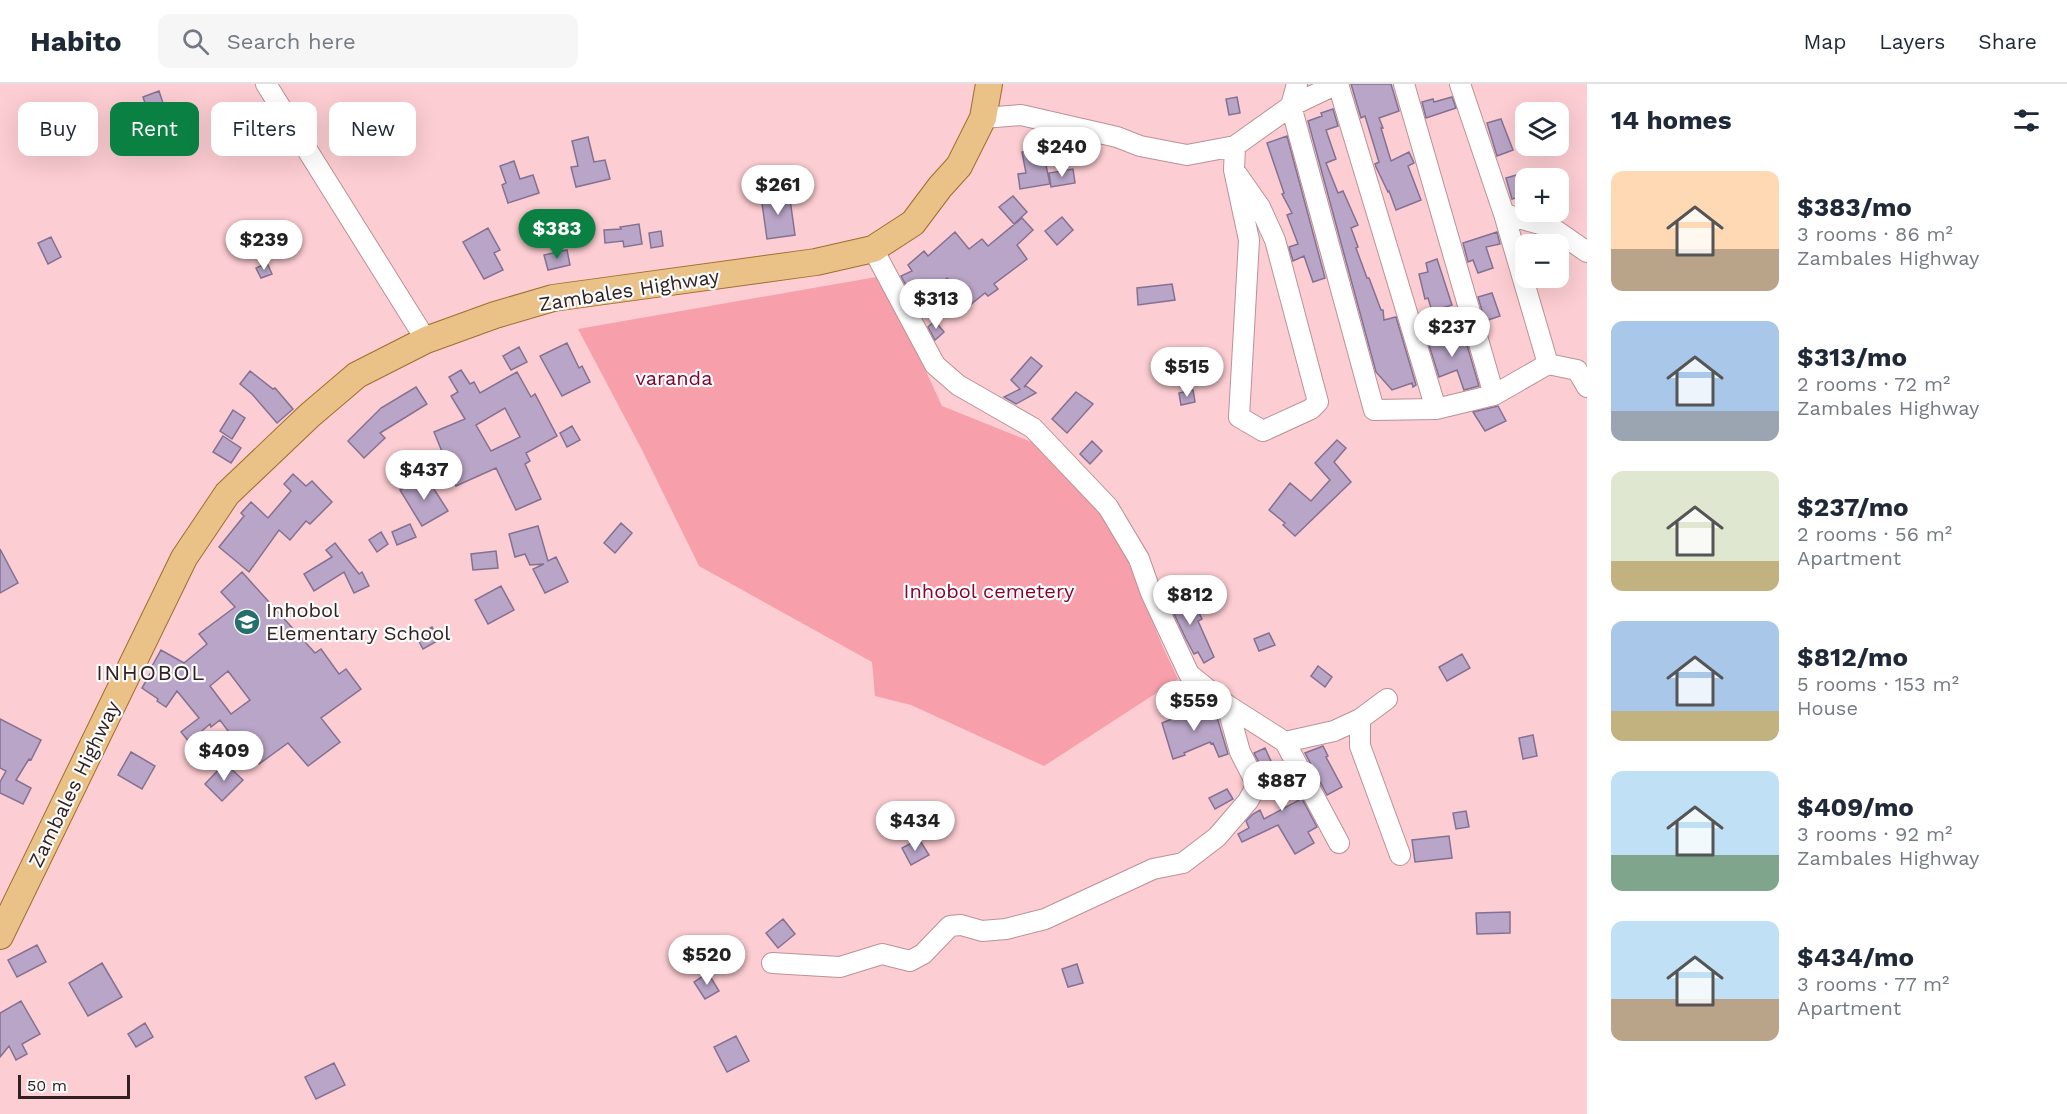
<!DOCTYPE html>
<html lang="en">
<head>
<meta charset="utf-8">
<style>
	:root { --surface:#fff; --page:#f6f6f7; --text:#1f2937; --muted:#747a83; --line:#e0e1e3; --accent:#0b8043 }
	body { margin:0; font-family:"Work Sans",sans-serif; background:var(--page); color:var(--text); height:100vh; display:flex; flex-direction:column; font-size:22px; white-space:nowrap }
	* { box-sizing:border-box; margin:0 }
	p { font-size:20px; color:var(--muted) }
	.icon { flex:none; width:33px; height:33px; fill:none; stroke:currentColor; stroke-width:2; stroke-linecap:round; stroke-linejoin:round }
	.map { position:relative; flex:1; overflow:hidden }
	.side { display:flex; flex-direction:column; background:var(--surface); width:480px }
	.side>* { flex:none }
	.banner { position:absolute; left:18px; top:18px; width:570px; height:54px; display:flex; gap:12px }
	.tools { position:absolute; left:1515px; top:18px; display:grid; gap:12px }
	.tools a { display:grid; place-items:center; width:54px; height:54px; border-radius:12px; background:var(--surface); box-shadow:0 6px 24px #0002; font-size:30px }
	.scale { position:absolute; left:18px; bottom:15px; width:112px; box-sizing:border-box; padding-left:6px; border:3px solid #312021; border-top:0; font-size:16px; line-height:21px; white-space:nowrap; color:#312021; -webkit-text-stroke:4px #fcfcfc; paint-order:stroke }
	.price { position:absolute; translate:-50% -51px; padding:0 14px; border-radius:21px; background:#fff; color:#222; font-size:20px; line-height:39px; filter:drop-shadow(0 2px 3px #0008) }
	.price::after { content:''; position:absolute; left:50%; top:36px; width:18px; height:14px; margin-left:-9px; background:inherit; clip-path:polygon(0 0,100% 0,50% 100%) }
	.price.selected { background:var(--accent); color:#fff }
	ul { padding:0; list-style:none }
	li { display:flex; align-items:center; gap:18px; height:150px; padding:0 24px }
	li span { display:grid; place-items:center; flex:none; width:168px; height:120px; border-radius:12px; color:#555 }
	li>.icon { margin-inline-start:auto }
	span .icon { width:72px; height:72px; fill:#fffc; stroke-width:1 }
	li b { font-size:26px }
	h2 { display:flex; justify-content:space-between; align-items:center; height:72px; padding:0 24px; font-size:26px }
	.chip { padding:0 21px; border-radius:12px; background:var(--surface); box-shadow:0 6px 24px #0002; font-size:21px; line-height:54px }
	.chip.selected { background:var(--accent); color:#fff }
	header { display:flex; align-items:center; gap:36px; box-sizing:border-box; height:84px; padding:0 30px; background:var(--surface); border-bottom:2px solid var(--line) }
	header strong { font-size:28px }
	nav { display:flex; gap:33px; margin-inline-start:auto; font-size:21px }
	.search { width:420px; height:54px; background:var(--page); display:flex; align-items:center; gap:15px; box-sizing:border-box; padding:0 21px; border-radius:12px; color:var(--muted); font-size:22px }
	main { display:flex; flex:1; min-height:0 }
	.map>svg:first-child { display:block }
</style>
</head>
<body>
<header>
<strong>Habito</strong>
<div class="search"><svg class="icon" aria-label="search" viewBox="0 0 24 24"><circle cx="10" cy="10" r="6"/><path d="M15 15l6 6"/></svg>Search here</div>
<nav><a>Map</a><a>Layers</a><a>Share</a></nav>
</header>
<main>
<div class="map">
<svg width="1587" height="1030" viewBox="0 0 1587 1030">
	<rect width="100%" height="100%" fill="#fccdd2"/>
	<!-- green -->
	<path fill="#f7a0ab" d="M882 192 942 322 1049 365 1117 450 1162 561 1178 595 1044 682 911 621 875 612 872 578 699 482 642 366 578 245Z"/>
	<!-- building -->
	<path fill="#b9a5c7" stroke="#847191" stroke-width="1.5" fill-rule="evenodd" d="M1351 0H1391L1399 27 1379 34 1383 44H1381L1391 77 1409 68 1414 79 1408 82 1421 116 1396 126 1389 107 1388 108 1376 83 1375 80 1379 78 1365 32 1361 34Z
		M159 7 163 19 147 25 143 13Z
		M1237 13 1240 29 1229 31 1226 15Z
		M1452 13 1456 24 1426 34 1422 18 1433 15 1434 18Z
		M1333 25 1338 42 1326 46 1336 75 1326 79 1338 109 1343 107 1358 141 1351 144 1358 163 1356 164 1367 194H1369L1381 226H1383L1384 236 1396 233 1416 301 1413 303 1412 299 1392 306 1376 288 1308 37 1322 32 1321 29Z
		M1501 35 1513 66 1497 72 1487 39Z
		M1287 52 1325 194 1313 198 1304 172 1293 177 1289 163 1298 160 1287 131 1292 129 1282 110 1284 109 1267 59Z
		M588 53 594 78 605 76 610 95 576 103 571 83 578 82 572 57Z
		M1042 63 1050 100 1020 105 1018 90 1026 89 1022 68Z
		M514 77 520 95 533 91 539 109 508 119 502 101 506 99 500 82Z
		M1073 85 1075 99 1051 103 1049 89Z
		M1520 90 1526 111 1512 115 1506 94Z
		M789 108 795 151 767 155 761 112Z
		M1013 112 1027 128 1014 140 999 123Z
		M1062 133 1073 146 1057 161 1045 147Z
		M1022 134 1033 146 1017 161 1027 175 994 200 998 205 988 212 985 209 970 221 947 194 931 209 922 199 908 205 901 192 912 187 908 181 924 167 928 172 955 148 969 165 982 155 988 162Z
		M639 140 642 160 624 163 623 157 605 159 604 146 621 145 620 143Z
		M488 144 500 166 494 169 503 186 484 195 463 158Z
		M661 147 663 162 651 164 649 149Z
		M1497 148 1500 160 1486 163 1493 184 1478 189 1473 176 1468 178 1463 159Z
		M51 153 61 173 48 180 38 159Z
		M567 166 570 181 548 186 544 171Z
		M1437 175 1452 221 1432 227 1428 214 1425 215 1419 190 1428 188 1426 179Z
		M267 179 272 190 261 194 256 184Z
		M1172 200 1175 216 1138 221 1137 204Z
		M1492 209 1500 232 1485 237 1478 213Z
		M935 237 944 248 935 256 928 243Z
		M1435 242 1439 258 1464 251 1479 302 1464 306 1457 286 1439 293 1424 245Z
		M567 259 579 284 582 282 590 298 562 312 540 272Z
		M519 263 527 278 511 286 503 272Z
		M1031 273 1042 282 1024 303 1026 302 1036 309 1016 320 1004 313 1020 305 1011 296Z
		M461 286 470 300 474 298 480 309 517 288 531 313 535 310 557 352 526 369 530 377 525 380 541 415 516 426 496 384 456 402 434 348 465 335 451 312 458 308 449 293ZM505 324 520 353 491 367 476 341Z
		M250 287 273 305 275 304 293 325 277 339 252 310 240 300Z
		M416 303 427 320 380 349 385 354 364 374 348 357 381 324Z
		M1193 306 1195 318 1181 321 1179 309Z
		M1076 308 1093 320 1067 349 1052 335Z
		M1498 322 1506 337 1485 347 1473 328Z
		M233 326 245 334 232 355 220 347Z
		M572 342 580 356 567 363 560 349Z
		M223 352 241 364 231 379 213 368Z
		M1337 356 1346 364 1334 378 1351 398 1295 452 1283 441 1285 439 1269 426 1290 399 1311 417 1330 396 1315 379Z
		M1092 357 1102 367 1090 380 1080 370Z
		M293 390 306 402 312 397 332 418 310 440 306 437 290 456 279 446 249 488 219 463 244 432 241 429 251 418 268 434 291 407 284 400Z
		M425 391 448 427 422 442 400 406Z
		M621 439 632 449 615 469 604 459Z
		M410 440 416 453 397 461 392 448Z
		M538 442 548 477 556 473 568 498 545 509 533 485 544 480 530 481 525 470 515 473 509 450Z
		M381 448 388 460 377 468 369 456Z
		M335 459 359 490 362 488 369 502 354 509 344 488 314 507 304 490 332 473 326 466Z
		M0 465 18 499 0 509Z
		M496 467 498 484 473 486 471 470Z
		M242 488 315 569 321 565 339 590 346 585 361 605 321 634 340 658 308 682 288 659 259 680 241 656 237 659 220 636 211 643 210 640 189 658 181 648 199 634 177 607 166 623 157 617 158 615 142 604 153 585 151 584 161 566 184 579 207 560 199 550 235 523 221 508ZM228 587 250 616 231 630 210 602Z
		M501 502 514 526 488 540 475 516Z
		M1173 503 1185 529 1196 523 1202 535 1198 537 1214 573 1204 579 1198 568 1194 570 1186 555 1163 507Z
		M432 543 439 556 423 565 416 552Z
		M1269 549 1275 561 1259 567 1254 555Z
		M1462 570 1470 584 1447 597 1439 583Z
		M1318 582 1332 593 1325 603 1311 592Z
		M1202 619 1210 633 1216 630 1228 670 1219 673 1213 659 1211 660 1210 658 1184 669 1185 671 1173 675 1162 639 1177 633Z
		M0 635 41 656 31 676 29 675 16 696 31 704 23 720 0 709V698L6 687 0 684Z
		M1533 651 1537 672 1523 675 1519 654Z
		M1323 662 1328 672 1326 673 1342 703 1327 711 1305 669Z
		M1265 664 1275 686 1284 681 1317 743 1308 748 1314 759 1295 770 1278 741 1242 758 1238 750 1249 744 1246 737 1253 730 1260 726 1264 735 1301 715 1290 695 1268 705V696L1254 669Z
		M131 668 155 682 142 705 118 691Z
		M225 679 243 696 222 717 205 700Z
		M1227 705 1233 715 1215 725 1209 714Z
		M1466 727 1469 743 1456 745 1453 729Z
		M1449 752 1452 774 1415 778 1412 756Z
		M919 755 929 771 911 781 902 764Z
		M1510 828V849L1477 850 1476 829Z
		M783 835 795 850 778 864 766 849Z
		M37 861 46 878 17 893 8 876Z
		M102 879 122 913 88 932 69 899Z
		M1077 880 1083 899 1068 903 1062 885Z
		M708 889 719 907 705 915 694 898Z
		M21 917 40 950 22 960 27 970 16 976 9 962 0 973V929Z
		M145 939 153 953 136 963 128 950Z
		M736 952 749 977 727 988 714 963Z
		M334 979 345 1001 316 1015 305 993Z"/>
	<g fill="none" stroke-linecap="round" stroke-linejoin="round">
		<!-- minor casing -->
		<g stroke="#bc9195" stroke-width="22">
			<path id="minor" d="M266 0 426 256
				M1337 0 1291 22 1374 326 1436 325 1494 311 1548 280 1577 286 1587 303
				M1338 0 1436 325
				M1404 0 1494 311
				M1460 0 1504 130 1548 280
				M983 34 1021 31 1117 53 1140 62 1187 71 1235 62 1291 22 1297 0
				M1234 86 1260 123 1275 156 1318 318 1311 325 1263 347 1239 333 1249 156 1234 86 1235 62
				M1504 130 1551 143 1587 168
				M873 165 935 281 958 301 1033 344 1108 423 1139 475 1151 509 1189 590 1227 621 1285 658 1334 647 1360 635 1387 615
				M1360 635V662L1400 771
				M1285 658 1339 759
				M772 879 840 883 882 870 910 877 923 870 950 842 961 841 982 847 1006 845 1045 835 1153 785 1183 779 1217 753 1248 717 1257 701 1240 668 1227 621"/>
		</g>
		<!-- major casing -->
		<g stroke="#a06d2e" stroke-width="28">
			<path id="major" d="M0 852 184 474 227 410 310 331 357 291 426 256 495 231 553 214 816 178 873 165 913 139 940 103 959 82 983 34 989 0"/>
		</g>
		<!-- minor -->
		<use href="#minor" stroke="#fff" stroke-width="20"/>
		<!-- major -->
		<use href="#major" stroke="#eac186" stroke-width="26"/>
	</g>
	<!-- icons -->
	<defs>
		<g id="school-disc" transform="scale(1.35)"><circle r="9.5" fill="#246e6c" stroke="#fcfcfc"/><path d="M0-5L7-2L0 1L-7-2ZM-4 1L0 2.5L4 1V4Q0 6-4 4Z" fill="#fff"/></g>
	</defs>
	<g fill-rule="evenodd">
		<use href="#school-disc" x="247" y="538"/>
	</g>
	<g text-anchor="middle" dominant-baseline="central" stroke-width="4.5" stroke-linejoin="round" paint-order="stroke">
		<!-- street labels -->
		<g font-size="20" fill="#312021" stroke="#fcfcfc">
			<text transform="translate(629 206) rotate(-9)">Zambales Highway</text>
			<text transform="translate(74 700) rotate(-64)">Zambales Highway</text>
		</g>
		<!-- park labels -->
		<g font-size="20" fill="#80052f" stroke="#fcfcfc">
			<text x="674" y="294">varanda</text>
			<text x="989" y="507">Inhobol cemetery</text>
		</g>
		<!-- poi labels -->
		<g font-size="20" fill="#312021" stroke="#fcfcfc" text-anchor="start">
			<text x="266" y="526">Inhobol<tspan x="266" dy="23">Elementary School</tspan></text>
		</g>
		<!-- quarter labels -->
		<g font-size="22" letter-spacing="1.5" fill="#312021" stroke="#fcfcfc">
			<text x="151" y="588">INHOBOL</text>
		</g>
	</g>
</svg>
<div class="tools">
<a><svg class="icon" aria-label="layers" viewBox="0 0 24 24"><path d="M12 4l9 5-9 5-9-5zM3 14l9 5 9-5"/></svg></a>
<a>+</a>
<a>−</a>
</div>
<div class="scale">50 m</div>
<b class="price" style="left:1062px;top:94px">$240</b>
<b class="price" style="left:778px;top:132px">$261</b>
<b class="price selected" style="left:557px;top:176px">$383</b>
<b class="price" style="left:264px;top:187px">$239</b>
<b class="price" style="left:936px;top:246px">$313</b>
<b class="price" style="left:1452px;top:274px">$237</b>
<b class="price" style="left:1187px;top:314px">$515</b>
<b class="price" style="left:424px;top:417px">$437</b>
<b class="price" style="left:1190px;top:542px">$812</b>
<b class="price" style="left:1194px;top:648px">$559</b>
<b class="price" style="left:224px;top:698px">$409</b>
<b class="price" style="left:1282px;top:728px">$887</b>
<b class="price" style="left:915px;top:768px">$434</b>
<b class="price" style="left:707px;top:902px">$520</b>
<div class="banner">
<a class="chip">Buy</a>
<a class="chip selected">Rent</a>
<a class="chip">Filters</a>
<a class="chip">New</a>
</div>
</div>
<section class="side">
<h2>14 homes<svg class="icon" aria-label="filters" viewBox="0 0 24 24"><path d="M4 7h16M4 17h16"/><circle cx="9" cy="7" r="2"/><circle cx="15" cy="17" r="2"/></svg></h2>
<ul>
<li><span style="background:linear-gradient(#ffd9b3 65%,#b9a48a 0)"><svg class="icon" aria-label="home" viewBox="0 0 24 24"><path d="M3 11l9-7 9 7M6 9v11h12V9"/></svg></span><div><b>$383/mo</b><p>3 rooms · 86 m²</p><p>Zambales Highway</p></div></li>
<li><span style="background:linear-gradient(#a9c7e8 75%,#9aa5b1 0)"><svg class="icon" aria-label="home" viewBox="0 0 24 24"><path d="M3 11l9-7 9 7M6 9v11h12V9"/></svg></span><div><b>$313/mo</b><p>2 rooms · 72 m²</p><p>Zambales Highway</p></div></li>
<li><span style="background:linear-gradient(#dfe7d0 75%,#c2b280 0)"><svg class="icon" aria-label="home" viewBox="0 0 24 24"><path d="M3 11l9-7 9 7M6 9v11h12V9"/></svg></span><div><b>$237/mo</b><p>2 rooms · 56 m²</p><p>Apartment</p></div></li>
<li><span style="background:linear-gradient(#a9c7e8 75%,#c2b280 0)"><svg class="icon" aria-label="home" viewBox="0 0 24 24"><path d="M3 11l9-7 9 7M6 9v11h12V9"/></svg></span><div><b>$812/mo</b><p>5 rooms · 153 m²</p><p>House</p></div></li>
<li><span style="background:linear-gradient(#bfe0f5 70%,#7fa58c 0)"><svg class="icon" aria-label="home" viewBox="0 0 24 24"><path d="M3 11l9-7 9 7M6 9v11h12V9"/></svg></span><div><b>$409/mo</b><p>3 rooms · 92 m²</p><p>Zambales Highway</p></div></li>
<li><span style="background:linear-gradient(#bfe0f5 65%,#b9a48a 0)"><svg class="icon" aria-label="home" viewBox="0 0 24 24"><path d="M3 11l9-7 9 7M6 9v11h12V9"/></svg></span><div><b>$434/mo</b><p>3 rooms · 77 m²</p><p>Apartment</p></div></li>
</ul>
</section>
</main>
</body>
</html>
